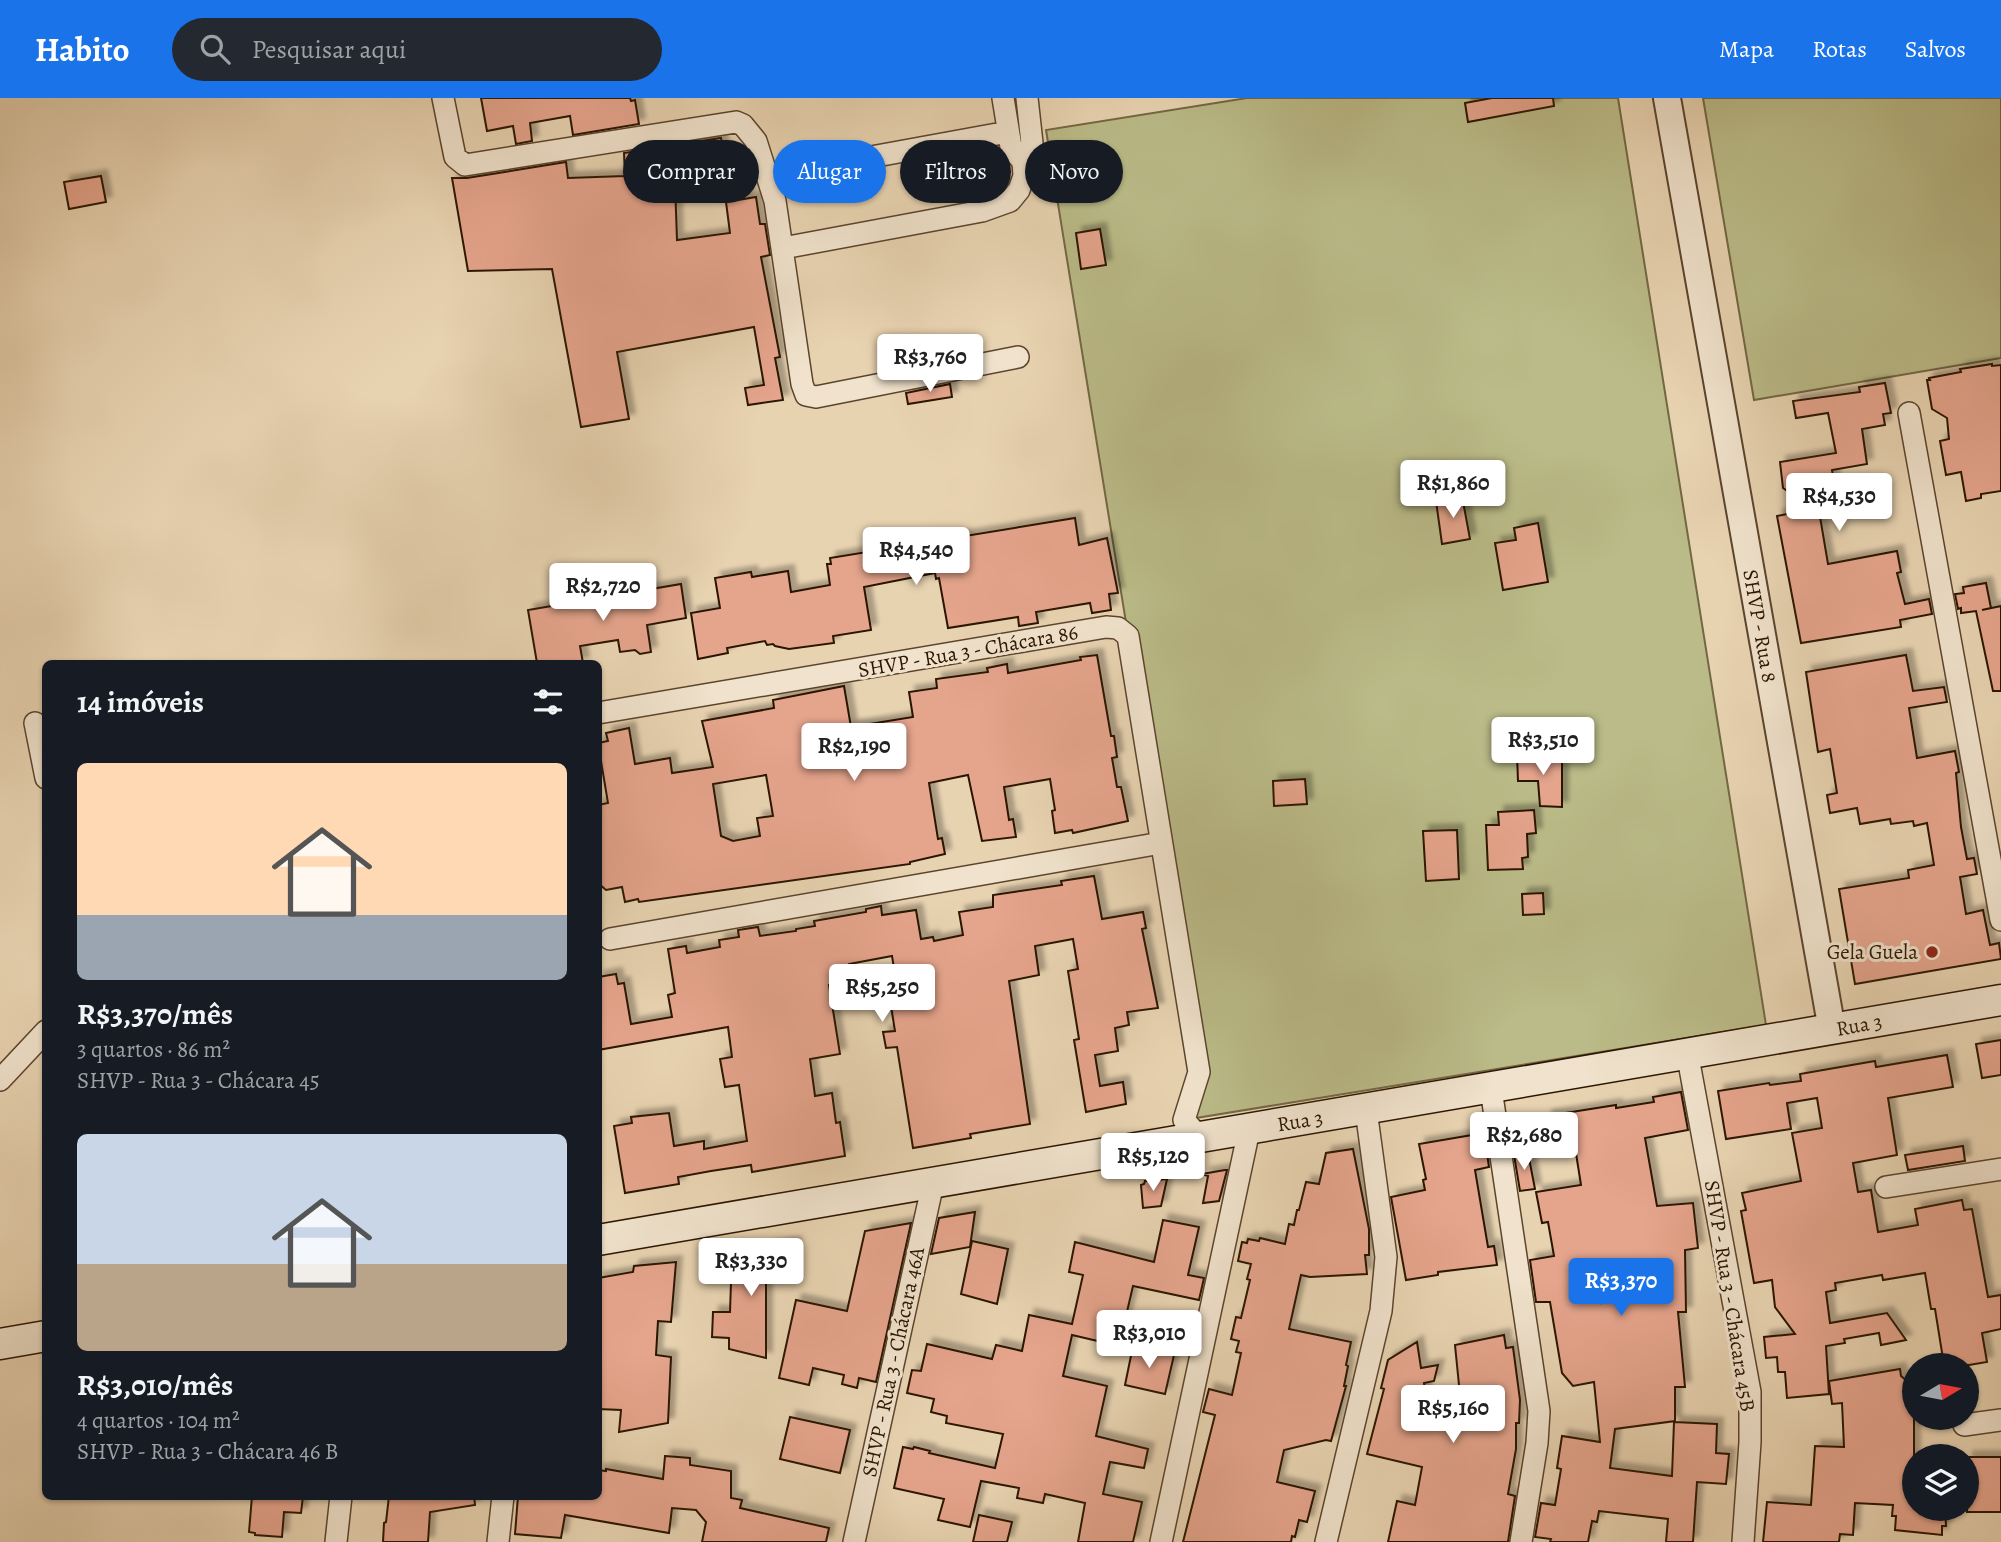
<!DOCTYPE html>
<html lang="pt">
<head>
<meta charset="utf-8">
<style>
	:root { --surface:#171b24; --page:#242831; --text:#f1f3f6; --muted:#9ea1a6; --accent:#1a73e8 }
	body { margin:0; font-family:Alegreya,serif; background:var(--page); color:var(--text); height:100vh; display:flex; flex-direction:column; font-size:26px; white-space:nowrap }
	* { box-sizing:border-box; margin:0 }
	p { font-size:23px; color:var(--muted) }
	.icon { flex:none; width:38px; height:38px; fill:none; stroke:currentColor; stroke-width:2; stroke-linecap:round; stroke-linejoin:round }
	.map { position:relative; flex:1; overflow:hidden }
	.panel { position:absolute; left:42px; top:562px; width:560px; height:840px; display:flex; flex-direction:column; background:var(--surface); border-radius:10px; box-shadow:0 2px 5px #0004 }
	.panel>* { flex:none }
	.hud { position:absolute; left:623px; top:42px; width:665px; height:63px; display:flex; gap:14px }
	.needle { width:46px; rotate:80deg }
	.controls { position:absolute; left:1902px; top:1255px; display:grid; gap:14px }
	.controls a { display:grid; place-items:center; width:77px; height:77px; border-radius:50%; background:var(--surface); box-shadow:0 2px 5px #0004; font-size:35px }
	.price { position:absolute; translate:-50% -60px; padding:0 16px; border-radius:7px; background:#fff; color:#222; font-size:23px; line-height:46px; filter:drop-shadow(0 2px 4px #0008) }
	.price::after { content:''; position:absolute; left:50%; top:42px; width:21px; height:16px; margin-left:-10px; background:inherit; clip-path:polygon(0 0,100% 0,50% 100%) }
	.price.selected { background:var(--accent); color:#fff }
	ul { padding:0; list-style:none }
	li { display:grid; align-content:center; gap:14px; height:371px; padding:0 35px }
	li span { display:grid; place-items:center; height:217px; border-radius:10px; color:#555 }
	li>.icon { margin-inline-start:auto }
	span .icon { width:126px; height:126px; fill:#fffc; stroke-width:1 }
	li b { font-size:30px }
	h2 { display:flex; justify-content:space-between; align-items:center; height:84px; padding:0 35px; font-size:30px }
	.chip { padding:0 24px; border-radius:32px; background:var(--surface); box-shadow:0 2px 5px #0004; font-size:24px; line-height:63px }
	.chip.selected { background:var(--accent); color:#fff }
	header { display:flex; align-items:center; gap:42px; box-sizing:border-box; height:98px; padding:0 35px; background:var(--accent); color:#fff }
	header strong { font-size:33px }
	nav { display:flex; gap:38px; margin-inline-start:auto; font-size:24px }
	.search { width:490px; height:63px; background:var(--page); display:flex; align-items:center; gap:18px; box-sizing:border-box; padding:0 24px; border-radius:38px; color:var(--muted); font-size:26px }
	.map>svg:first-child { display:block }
</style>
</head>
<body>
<header>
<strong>Habito</strong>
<div class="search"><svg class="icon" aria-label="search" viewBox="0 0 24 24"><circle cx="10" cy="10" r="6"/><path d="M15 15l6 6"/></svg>Pesquisar aqui</div>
<nav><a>Mapa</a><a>Rotas</a><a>Salvos</a></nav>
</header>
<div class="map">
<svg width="2001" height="1444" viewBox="0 0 2001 1444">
	<defs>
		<filter id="shadow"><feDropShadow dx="6" dy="-6" stdDeviation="2" flood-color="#0004"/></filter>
	</defs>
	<rect width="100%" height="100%" fill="#e8d3b1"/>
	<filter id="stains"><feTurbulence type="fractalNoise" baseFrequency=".00286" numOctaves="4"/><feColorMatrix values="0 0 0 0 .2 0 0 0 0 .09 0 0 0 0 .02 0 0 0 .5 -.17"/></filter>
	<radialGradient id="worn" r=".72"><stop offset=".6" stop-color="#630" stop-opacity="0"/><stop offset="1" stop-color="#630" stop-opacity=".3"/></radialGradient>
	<!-- green -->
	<path fill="#babb88" stroke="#736844" stroke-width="2" d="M1247 0H1618L1766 927 1184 1022 1199 974 1046 32Z
		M1703 0H2001V260L1754 302Z"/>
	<!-- building -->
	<path fill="#e5a48c" stroke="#2c1501" stroke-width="2" fill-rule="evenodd" filter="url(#shadow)" d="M481 0H630L631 3 635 2 639 26 573 37 570 18 530 25 532 43 516 46 513 28 487 33Z
		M1492 0H1553L1554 8 1468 24 1465 5Z
		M721 40 724 54 696 59 698 84 675 86 677 142 730 135 726 104 756 99 760 126H765L770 157 761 159 780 259 775 260 783 302 748 307 745 290 764 287 754 229 617 254 629 321 581 329 552 171 468 173 452 80H467L566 64 568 80 625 78 624 55Z
		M101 78 106 104 69 111 64 84Z
		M1100 131 1106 167 1081 171 1076 135Z
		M1992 266V268L2001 267V393L1981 396V400L1966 403 1961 374 1946 377 1940 343 1949 341 1947 320 1932 311 1927 282H1930L1929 280 1961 274 1960 271Z
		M1885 285 1891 315 1883 316 1885 327 1862 331 1867 366 1832 372 1835 390 1816 395 1828 466 1897 453 1901 474 1897 475 1905 506 1929 501 1932 516 1900 522 1901 529 1801 545 1777 418 1813 411 1783 390 1780 364 1836 355 1828 315 1796 320 1793 303 1860 294 1859 289Z
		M950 286 952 299 908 306 906 295Z
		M1462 398 1470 441 1442 446 1436 403Z
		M1075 420 1079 447 1107 440 1118 495 1109 496 1111 512 1092 515 1090 505 1036 514 1038 525 1019 528 1018 519 948 530 939 480 936 481 935 475 864 489 871 532 833 538 834 545 789 551 775 548 773 546 767 547 765 543 727 550 728 555 698 561 691 515 720 510 715 480 751 474 752 479 788 473 791 494 830 487 827 466H831L830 460Z
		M1538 425 1548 484 1503 492 1495 445 1516 442 1514 430Z
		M1986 485 1991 510 1982 512 2001 508V593H1993L1976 513 1961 515V510L1958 511 1955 496 1964 495 1963 489Z
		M681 486 686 520 647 527 651 554 640 556 635 552 620 554 618 542 580 548 583 565H537L528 512Z
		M1097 557 1111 638H1114L1117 659 1112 660 1117 689H1121L1128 723 1073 735 1072 732 1055 735 1052 713 1055 712 1050 681 1004 689 1009 722 1013 721 1016 739 982 743 968 677 929 685 938 741 942 740 945 756 910 764V766L639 804 638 801 625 804 622 789 606 792 598 785V707L608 705 598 645 608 643 606 635 629 630 635 666 670 660 672 675 713 669 702 623 774 610 773 602 844 588 851 629 913 619 909 594 937 590 936 581 988 574 987 570 1007 566 1008 575 1081 562 1080 559ZM766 677 773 718 757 720 760 738 733 743 721 738 713 686Z
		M1906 557 1913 593 1944 589 1947 604 1909 610 1917 660 1955 653 1959 674 1956 675 1961 729 1967 761 1974 760 1977 776 1960 779 1966 816 1983 812 1990 847 1999 845 2001 861 1855 886 1839 791 1909 780 1908 772 1934 767 1927 725 1914 728 1913 723 1891 726 1890 721 1860 726 1857 710 1830 715 1827 697 1837 695 1830 651 1818 654 1806 574Z
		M1550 655V663H1562V709L1540 708 1538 683H1518L1517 656Z
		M1305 681 1307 706 1274 708 1273 683Z
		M1534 712 1536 735 1527 736 1528 759 1522 760 1523 771 1488 772 1486 727H1499L1498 714Z
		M1457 732 1459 781 1426 783 1423 733Z
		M1094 778 1102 821 1143 814 1146 830 1142 831 1158 910 1127 914 1129 927 1115 930 1118 953 1095 957 1100 988 1123 984 1126 1006 1086 1014 1074 942 1079 941 1068 873 1078 871 1073 841 1035 848 1039 877 1009 883 1030 1026 970 1036 971 1040 913 1050 897 949 886 950 883 934 895 933 890 902 899 901 892 858 849 866 852 883 829 887 840 956 810 961 815 998 832 995 836 1025 840 1024 845 1058 752 1074 751 1067 711 1073 678 1079 679 1086 625 1095 614 1028 632 1025 631 1019 669 1015 674 1048 704 1043V1051L747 1043 739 987 725 989 720 961 732 959 728 929 598 952V879L616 876 618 886 624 885 631 926 672 919 668 897 675 895 668 851 686 848 687 855 720 849 719 842 739 839 738 832 758 829 760 838 796 833V831L815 828 814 823 866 814V811L881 808 882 817 916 812 921 841 933 839 934 843 963 837 959 814 993 809V797L1062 787 1061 783Z
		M1543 795 1544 816 1523 817 1522 796Z
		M2001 942V977L1982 980 1976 946Z
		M1947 957 1953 989 1888 1000 1897 1057 1853 1065 1858 1094 1871 1092 1878 1134 1918 1127 1915 1111 1962 1102 1964 1112 1972 1111 1988 1199 2001 1197V1231L1982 1235 1987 1264 1969 1267H1944L1935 1211H1931L1925 1175 1883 1182 1882 1177 1835 1185 1836 1192 1826 1194 1830 1225 1887 1215 1906 1242 1881 1247 1879 1235 1844 1241 1845 1245 1826 1248 1829 1296 1787 1300 1785 1274H1778L1777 1259 1766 1260 1764 1239 1795 1236 1775 1209 1772 1182 1754 1185 1741 1113 1746 1112 1742 1095 1801 1083 1792 1035 1822 1030 1817 1000 1787 1005 1791 1031 1726 1041 1718 993 1769 985 1770 987 1801 983 1800 976 1875 963 1876 969Z
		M1681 994 1688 1032 1645 1040 1657 1108 1693 1105 1698 1150 1685 1152 1686 1214H1678L1685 1289H1675V1323L1615 1331 1610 1370 1672 1378 1674 1324 1717 1326 1716 1355 1729 1356 1726 1386 1697 1384 1693 1444H1666L1668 1421 1599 1413 1597 1424 1592 1423 1588 1444H1550L1551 1441 1535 1439 1541 1405 1555 1407 1561 1371 1557 1370 1562 1338 1600 1344 1594 1284 1573 1288 1562 1275 1550 1204H1536L1530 1162 1554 1158 1548 1124 1542 1125 1536 1094 1581 1087 1575 1049 1542 1054 1539 1030 1547 1027 1546 1018 1616 1007V1010L1654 1004 1653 999ZM1627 1162 1633 1200 1601 1205 1596 1168Z
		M1484 1035 1489 1069 1475 1072 1488 1149 1494 1148 1497 1167 1438 1174V1177L1406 1182 1391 1099 1425 1092 1423 1082 1426 1081 1419 1046Z
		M1963 1048 1965 1063 1908 1072 1905 1057Z
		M1353 1051 1369 1131V1157H1365L1367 1176 1310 1179 1301 1177 1289 1231 1351 1244 1346 1267 1348 1268 1344 1288H1346L1331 1343 1326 1342 1284 1352 1277 1384 1315 1393 1307 1424 1299 1422 1295 1439 1292 1438 1291 1444H1183L1215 1317 1203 1314 1209 1291 1232 1297 1241 1255 1236 1254 1239 1243 1231 1241 1236 1219 1241 1220 1250 1182 1247 1181 1251 1166 1238 1163 1242 1144 1247 1145 1248 1141 1259 1143 1260 1140 1285 1146 1289 1126 1294 1127 1297 1112H1299L1306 1084 1319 1086 1326 1055Z
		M1528 1055 1535 1091 1520 1093 1514 1057Z
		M1225 1072H1227L1219 1103 1203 1105 1208 1078 1202 1076Z
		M1167 1081 1161 1108 1143 1110 1141 1087 1144 1086 1145 1083Z
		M975 1114 970 1149 931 1156 939 1120Z
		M1163 1122 1199 1129 1188 1177 1204 1180 1199 1202 1133 1188 1119 1248 1072 1237 1063 1278 1107 1288 1096 1338 1148 1351 1144 1370 1110 1364 1103 1396 1142 1404 1133 1444H1078L1085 1405 1045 1396 1043 1405 1017 1400 1019 1390 981 1383 970 1429 938 1422 944 1401 894 1390 903 1349 913 1351 914 1349 930 1353 929 1355 995 1370 1003 1336 946 1325 947 1318 931 1314 934 1301 907 1295 912 1272 921 1273 927 1246 992 1261 996 1247 1022 1253 1029 1217 1072 1226 1083 1177 1069 1174 1075 1144 1154 1164Z
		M911 1125 876 1284 859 1280 857 1290 842 1286 844 1277 813 1270 809 1287 779 1280 796 1202 847 1213 865 1133Z
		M972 1143 1008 1151 997 1206 961 1196Z
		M795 1145 790 1174 766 1173V1260L729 1251V1240L712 1239 713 1214H730L732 1155Z
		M676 1164 671 1224 658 1223 656 1257 671 1259 668 1325 619 1334 621 1312 598 1311V1180L633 1174 634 1168Z
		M1504 1237 1506 1250 1513 1249 1520 1302 1519 1325H1516V1351L1508 1396 1515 1398 1508 1444H1388L1397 1403 1415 1407 1422 1369 1367 1356 1384 1291 1381 1290 1388 1262 1417 1244 1421 1270 1438 1267 1434 1283 1424 1285 1428 1312 1426 1320 1453 1315 1462 1317 1455 1247Z
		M1133 1248 1174 1257 1165 1296 1125 1287Z
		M1900 1271 1901 1278 1914 1289V1410H1945L1946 1428H1942V1437L1895 1432 1896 1418H1892L1893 1407 1855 1405 1853 1437 1840 1436 1839 1444H1763L1767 1404 1811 1407 1815 1348 1844 1349 1842 1305 1832 1306 1829 1283Z
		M790 1319 850 1332 840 1375 780 1361Z
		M665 1358 690 1360V1367L731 1373V1400L742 1402 740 1410 829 1430 826 1444H702L706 1424 696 1412 672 1410 669 1435 565 1417 561 1440 515 1436 518 1398H598V1372L606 1373V1371L663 1381Z
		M1967 1359H2001V1414H1967Z
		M252 1398H303L301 1415 284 1414 282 1439 255 1437V1435L249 1434Z
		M389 1398H474L475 1407 430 1414 428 1444H383L384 1425 386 1424Z
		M979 1417 1012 1424 1007 1444H973Z"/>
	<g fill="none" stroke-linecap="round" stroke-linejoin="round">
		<!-- minor casing -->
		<g stroke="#5b442d" stroke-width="24">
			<path id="minor" d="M443 0 455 59 465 67 736 24 743 27 756 43 775 103 802 286 806 297 816 299 1018 259
				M1003 0 1011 49 1023 64
				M767 78 1008 34
				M783 150 982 113 1010 103 1019 92 1024 78 1023 64 1032 45 1027 0
				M1909 315 2001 822
				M598 615 1106 529 1118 530 1128 538 1199 974 1184 1022 1201 1041
				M35 625 46 680
				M610 841 1161 745
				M1687 954 1750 1294V1344L1743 1444
				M0 982 46 933
				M1491 991 1539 1313 1537 1345 1521 1444
				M1886 1089 2001 1071
				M1964 1327 2001 1322
				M336 1444 341 1398
				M498 1444 503 1398
				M854 1444 933 1085
				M1161 1444 1249 1032
				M1326 1444 1381 1213 1386 1159 1366 1012"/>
		</g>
		<!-- tertiary casing -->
		<g stroke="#5b442d" stroke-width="30">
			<path id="tertiary" d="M1667 0 1832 932"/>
		</g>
		<!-- secondary casing -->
		<g stroke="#2c1501" stroke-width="33">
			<path id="secondary" d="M598 1142 2001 902
				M0 1246 46 1238"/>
		</g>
		<!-- minor -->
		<use href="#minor" stroke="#f0e2cc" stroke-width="21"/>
		<!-- tertiary -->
		<use href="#tertiary" stroke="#f0e2cc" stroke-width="26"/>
		<!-- secondary -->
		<use href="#secondary" stroke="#f0e2cc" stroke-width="30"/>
	</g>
	<!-- markers -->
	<circle fill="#8f2418" stroke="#f0e2cc" stroke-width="2.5" cx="1932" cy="854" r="7"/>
	<g text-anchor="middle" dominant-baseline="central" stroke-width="6" stroke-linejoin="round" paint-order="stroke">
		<!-- street labels -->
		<g font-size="21" fill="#2c1501" stroke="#f0e2cc">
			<text transform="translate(1760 528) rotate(80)">SHVP - Rua 8</text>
			<text transform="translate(968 553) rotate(-10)">SHVP - Rua 3 - Chácara 86</text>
			<text transform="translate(1859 927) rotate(-10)">Rua 3</text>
			<text transform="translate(1300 1023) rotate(-9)">Rua 3</text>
			<text transform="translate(1730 1198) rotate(81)">SHVP - Rua 3 - Chácara 45B</text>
			<text transform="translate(893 1264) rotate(-78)">SHVP - Rua 3 - Chácara 46A</text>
		</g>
		<!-- poi labels -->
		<g font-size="21" fill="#2c1501" stroke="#f0e2cc" text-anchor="end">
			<text x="1918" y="854">Gela Guela</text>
		</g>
	</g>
	<rect width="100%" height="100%" filter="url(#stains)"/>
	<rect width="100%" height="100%" fill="url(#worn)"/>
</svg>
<div class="controls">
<a><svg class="needle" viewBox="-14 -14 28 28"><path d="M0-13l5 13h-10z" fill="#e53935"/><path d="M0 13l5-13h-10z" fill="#9ea1a6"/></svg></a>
<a><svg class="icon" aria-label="layers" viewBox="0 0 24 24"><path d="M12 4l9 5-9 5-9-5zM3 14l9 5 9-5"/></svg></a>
</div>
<b class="price" style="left:930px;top:296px">R$3,760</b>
<b class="price" style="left:1453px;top:422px">R$1,860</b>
<b class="price" style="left:1839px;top:435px">R$4,530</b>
<b class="price" style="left:916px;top:489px">R$4,540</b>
<b class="price" style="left:603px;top:525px">R$2,720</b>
<b class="price" style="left:1543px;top:679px">R$3,510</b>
<b class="price" style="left:854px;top:685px">R$2,190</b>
<b class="price" style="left:882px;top:926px">R$5,250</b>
<b class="price" style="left:1524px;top:1074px">R$2,680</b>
<b class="price" style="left:1153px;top:1095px">R$5,120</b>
<b class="price" style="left:751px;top:1200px">R$3,330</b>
<b class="price selected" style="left:1621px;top:1220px">R$3,370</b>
<b class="price" style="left:1149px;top:1272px">R$3,010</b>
<b class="price" style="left:1453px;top:1347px">R$5,160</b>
<div class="hud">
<a class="chip">Comprar</a>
<a class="chip selected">Alugar</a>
<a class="chip">Filtros</a>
<a class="chip">Novo</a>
</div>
<section class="panel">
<h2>14 imóveis<svg class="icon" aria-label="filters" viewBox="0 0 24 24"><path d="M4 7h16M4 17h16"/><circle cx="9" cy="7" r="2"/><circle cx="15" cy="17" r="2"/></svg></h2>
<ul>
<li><span style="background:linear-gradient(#ffd9b3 70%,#9aa5b1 0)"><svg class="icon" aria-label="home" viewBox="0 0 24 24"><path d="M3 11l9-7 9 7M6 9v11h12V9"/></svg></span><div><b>R$3,370/mês</b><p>3 quartos · 86 m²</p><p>SHVP - Rua 3 - Chácara 45</p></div></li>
<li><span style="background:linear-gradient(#c9d6e8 60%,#b9a48a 0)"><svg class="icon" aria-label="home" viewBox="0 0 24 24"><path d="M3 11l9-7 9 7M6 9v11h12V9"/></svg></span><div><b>R$3,010/mês</b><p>4 quartos · 104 m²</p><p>SHVP - Rua 3 - Chácara 46 B</p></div></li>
</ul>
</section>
</div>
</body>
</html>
